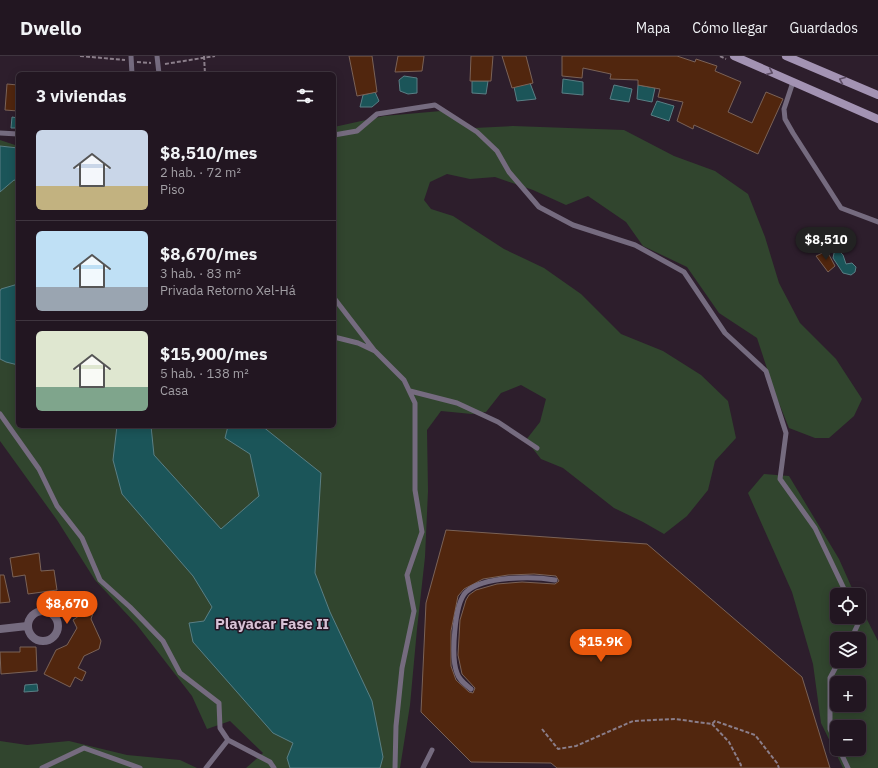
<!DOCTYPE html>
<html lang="es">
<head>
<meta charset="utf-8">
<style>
	:root { --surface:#221621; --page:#2e232e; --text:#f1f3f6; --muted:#a29fa5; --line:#3f353f; --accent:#ea580c }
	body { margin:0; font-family:"IBM Plex Sans",sans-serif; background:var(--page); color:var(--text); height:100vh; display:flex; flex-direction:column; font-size:15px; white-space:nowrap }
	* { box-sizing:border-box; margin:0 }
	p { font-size:13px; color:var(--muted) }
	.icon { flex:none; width:22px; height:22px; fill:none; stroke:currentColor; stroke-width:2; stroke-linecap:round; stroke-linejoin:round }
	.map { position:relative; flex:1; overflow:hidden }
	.sheet { position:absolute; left:16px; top:16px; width:320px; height:356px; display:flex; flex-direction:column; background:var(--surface); border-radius:6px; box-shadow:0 2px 10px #0003,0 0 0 1px var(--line) }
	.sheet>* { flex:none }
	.tools { position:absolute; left:830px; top:532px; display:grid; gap:8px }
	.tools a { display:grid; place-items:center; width:36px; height:36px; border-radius:6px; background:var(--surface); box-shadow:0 2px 10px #0003,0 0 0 1px var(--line); font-size:20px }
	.price { position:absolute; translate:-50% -34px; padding:0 9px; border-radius:14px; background:var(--accent); color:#fff; font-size:13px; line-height:26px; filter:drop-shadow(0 1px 2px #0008) }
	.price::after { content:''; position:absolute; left:50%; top:24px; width:12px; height:9px; margin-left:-6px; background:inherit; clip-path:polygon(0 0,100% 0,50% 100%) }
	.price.selected { background:#222; color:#fff }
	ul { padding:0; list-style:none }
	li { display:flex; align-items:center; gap:12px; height:100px; padding:0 20px }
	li+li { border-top:1px solid var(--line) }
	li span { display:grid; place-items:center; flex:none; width:112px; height:80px; border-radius:6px; color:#555 }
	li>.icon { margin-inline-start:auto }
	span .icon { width:48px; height:48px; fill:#fffc; stroke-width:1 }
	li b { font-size:17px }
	h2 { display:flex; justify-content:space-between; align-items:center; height:48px; padding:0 20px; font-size:17px }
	header { display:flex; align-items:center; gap:24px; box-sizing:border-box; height:56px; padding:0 20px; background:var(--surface); border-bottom:1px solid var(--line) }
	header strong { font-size:19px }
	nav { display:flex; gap:22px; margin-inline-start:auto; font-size:14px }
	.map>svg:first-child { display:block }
</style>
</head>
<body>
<header>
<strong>Dwello</strong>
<nav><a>Mapa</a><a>Cómo llegar</a><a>Guardados</a></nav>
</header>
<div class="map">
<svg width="878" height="712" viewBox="0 0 878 712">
	<rect width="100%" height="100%" fill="#2d1e2c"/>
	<!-- green -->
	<path fill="#31452e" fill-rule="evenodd" d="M441 55 474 72 513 70 624 74 674 100 715 115 748 138 765 181 779 227 800 267 836 303 862 343 854 360 829 382H815L789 372 776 340 757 282 719 257 687 211 643 190 626 166 588 140 566 149 533 134 495 121 470 123 447 118 430 126 424 144 431 153 453 160 504 193 544 212 581 238 621 278 663 295 701 319 728 345 736 382 715 405 708 434 687 460 664 478 643 466 614 452 563 412 541 403 526 384 540 366 546 343 521 329 501 337 486 356 472 358 441 355 427 374 428 435 425 501 417 573 410 649 400 712H246L263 697 230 665 207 673 192 640 137 569 95 524 57 464 0 385V84L18 90V370H334V71L384 60Z
		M764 418 789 420 839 503 855 539H837V561H859V548L878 585V712H843L821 667 813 608 792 536 748 437ZM837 583H859V605H837ZM837 627H859V649H837ZM837 671H859V693H837Z
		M0 685 27 689 69 685 127 699 180 704 197 712H0Z"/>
	<!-- water -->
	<path fill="#1b5559" stroke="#5a7f85" d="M404 20 417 22V37L408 38 400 35 399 24Z
		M563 23 583 26V39L562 37Z
		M472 25H488L486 38 472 37Z
		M530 27 536 43 517 45 514 31Z
		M614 29 632 33 629 46 610 43Z
		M638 29 655 32 652 46 637 43Z
		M375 36 379 45 372 51H360L363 39Z
		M657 45 674 50 669 65 651 59Z
		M12 61 18 62V72H11Z
		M0 90 18 92V125L14 124 0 136Z
		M839 195 843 199 846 208 852 207 856 211 855 216 851 219 843 217 833 202 834 197Z
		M18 228V309L6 306 0 303V235L1 233Z
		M117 370H151L154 399 221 473 259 440 250 398 225 382 228 370H262L321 417 315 517 330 556 372 645 383 701 380 712H290L287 702 293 687 273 677 193 586 189 567 204 565 212 551 193 520 122 438 113 404Z
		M37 628 38 635 24 636 25 629Z"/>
	<!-- building -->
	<path fill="#51260e" stroke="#7a6257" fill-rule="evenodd" d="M349 0H372L377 36 357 40Z
		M398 0H424L422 15 395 16Z
		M471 0H493L491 25H470Z
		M502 0H526L533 27 512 32Z
		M562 0H677L695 6 696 3 717 10 715 15 741 26 728 56 752 67 766 36 783 43 758 98 694 69 693 73 677 65 683 46 658 41 660 33 638 29V24L610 23 611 18 583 12 582 22 562 20Z
		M7 28 18 29V55L5 54Z
		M827 195 835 210 828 216 816 200Z
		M446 474 647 488 802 621 830 712H557L551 707 471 706 421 656 426 547ZM534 518 556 520 559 525 555 528 522 526 497 528 476 534 469 539 466 544 460 564 458 599 462 618 475 632 473 637 469 636 456 624 451 610V575L458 540 464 533 483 523 508 519Z
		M39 497 41 515 54 514 57 534 28 538 25 519 13 521 10 502Z
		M0 519H4L10 546 0 547Z
		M86 555 93 557 91 563 101 585 99 593 84 600 78 612 86 616 82 625 75 621 70 631 44 618 56 594 67 589 77 572 73 564Z
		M20 591H36L37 615 1 618 0 596H20Z"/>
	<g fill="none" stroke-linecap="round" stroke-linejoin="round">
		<!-- path -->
		<path stroke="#8b7e8a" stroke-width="2" stroke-dasharray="4 2" stroke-linecap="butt" d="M80 0 125 4
			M204 0 205 18
			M720 0 726 3
			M137 6 151 7
			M165 8 215 0
			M712 668 729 686 741 709 740 712
			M542 673 558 693 576 690 633 665 675 663 712 668 715 665 755 679 777 707 779 712"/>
		<!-- service -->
		<path stroke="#756b7f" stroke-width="5" d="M131 0 132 18
			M157 0 159 18
			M793 26 784 53 785 63 793 77 841 152 878 166
			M0 77 18 78
			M334 79 357 75 377 58 435 49 477 76 497 95 509 116 539 151 573 169 635 189 684 216 725 277 766 315 786 377 780 423 815 472 847 539
			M334 242 374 294
			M334 281 358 287 375 295 404 324 415 347V434L422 476 407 519 414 555 402 612 396 670 395 712
			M410 335 457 347 498 366 537 392
			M0 358 39 413 57 450 82 482 100 524 130 551 163 585 180 617 219 647 220 672 228 684 270 706 274 712
			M851 583 859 566 857 561
			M471 633C465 628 459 624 457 617 451 602 454 548 466 536 483 520 533 520 555 524
			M837 689 830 673V622L839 605
			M839 693 848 712
			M42 712 84 692 140 712
			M206 712 228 684
			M423 712 432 694"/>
		<!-- minor -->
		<path stroke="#756b7f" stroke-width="8" d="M28 570a15 15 0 1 1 30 0a15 15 0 1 1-30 0Z
			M0 573 27 570"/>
		<!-- secondary -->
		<path stroke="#a393b3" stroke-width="8" d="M734 0 878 63
			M786 0 878 39"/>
	</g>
	<!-- one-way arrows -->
	<defs><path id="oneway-chevron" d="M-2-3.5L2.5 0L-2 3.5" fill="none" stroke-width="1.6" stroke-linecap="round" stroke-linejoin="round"/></defs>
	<g stroke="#5d4d64">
		<use href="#oneway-chevron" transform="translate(770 16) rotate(24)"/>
		<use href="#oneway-chevron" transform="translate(842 24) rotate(-157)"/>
	</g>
	<g text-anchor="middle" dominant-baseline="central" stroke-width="3" stroke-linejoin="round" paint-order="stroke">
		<!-- neighbourhood labels -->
		<g font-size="15" font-weight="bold" fill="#d7c1d5" stroke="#241423">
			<text x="272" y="567">Playacar Fase II</text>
		</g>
	</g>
</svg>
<div class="tools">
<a><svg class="icon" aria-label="locate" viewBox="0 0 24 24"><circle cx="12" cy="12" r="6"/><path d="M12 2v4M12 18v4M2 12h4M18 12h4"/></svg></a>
<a><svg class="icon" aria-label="layers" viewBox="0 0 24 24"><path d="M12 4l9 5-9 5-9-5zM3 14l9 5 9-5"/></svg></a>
<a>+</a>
<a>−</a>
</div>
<b class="price selected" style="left:826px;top:205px">$8,510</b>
<b class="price" style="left:67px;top:569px">$8,670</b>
<b class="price" style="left:601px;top:607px">$15.9K</b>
<section class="sheet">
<h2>3 viviendas<svg class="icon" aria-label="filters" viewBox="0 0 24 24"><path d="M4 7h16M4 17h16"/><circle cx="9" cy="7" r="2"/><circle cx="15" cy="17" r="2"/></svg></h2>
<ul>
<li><span style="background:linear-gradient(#c9d6e8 70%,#c2b280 0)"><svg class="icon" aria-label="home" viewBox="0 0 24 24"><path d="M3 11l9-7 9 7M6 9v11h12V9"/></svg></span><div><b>$8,510/mes</b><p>2 hab. · 72 m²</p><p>Piso</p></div></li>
<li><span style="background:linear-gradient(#bfe0f5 70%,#9aa5b1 0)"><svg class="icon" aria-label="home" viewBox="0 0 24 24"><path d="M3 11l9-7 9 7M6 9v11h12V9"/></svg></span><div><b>$8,670/mes</b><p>3 hab. · 83 m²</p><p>Privada Retorno Xel-Há</p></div></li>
<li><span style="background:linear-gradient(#dfe7d0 70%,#7fa58c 0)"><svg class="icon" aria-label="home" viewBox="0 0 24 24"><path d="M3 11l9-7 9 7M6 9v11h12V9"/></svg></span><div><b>$15,900/mes</b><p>5 hab. · 138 m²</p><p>Casa</p></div></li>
</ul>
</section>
</div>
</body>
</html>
